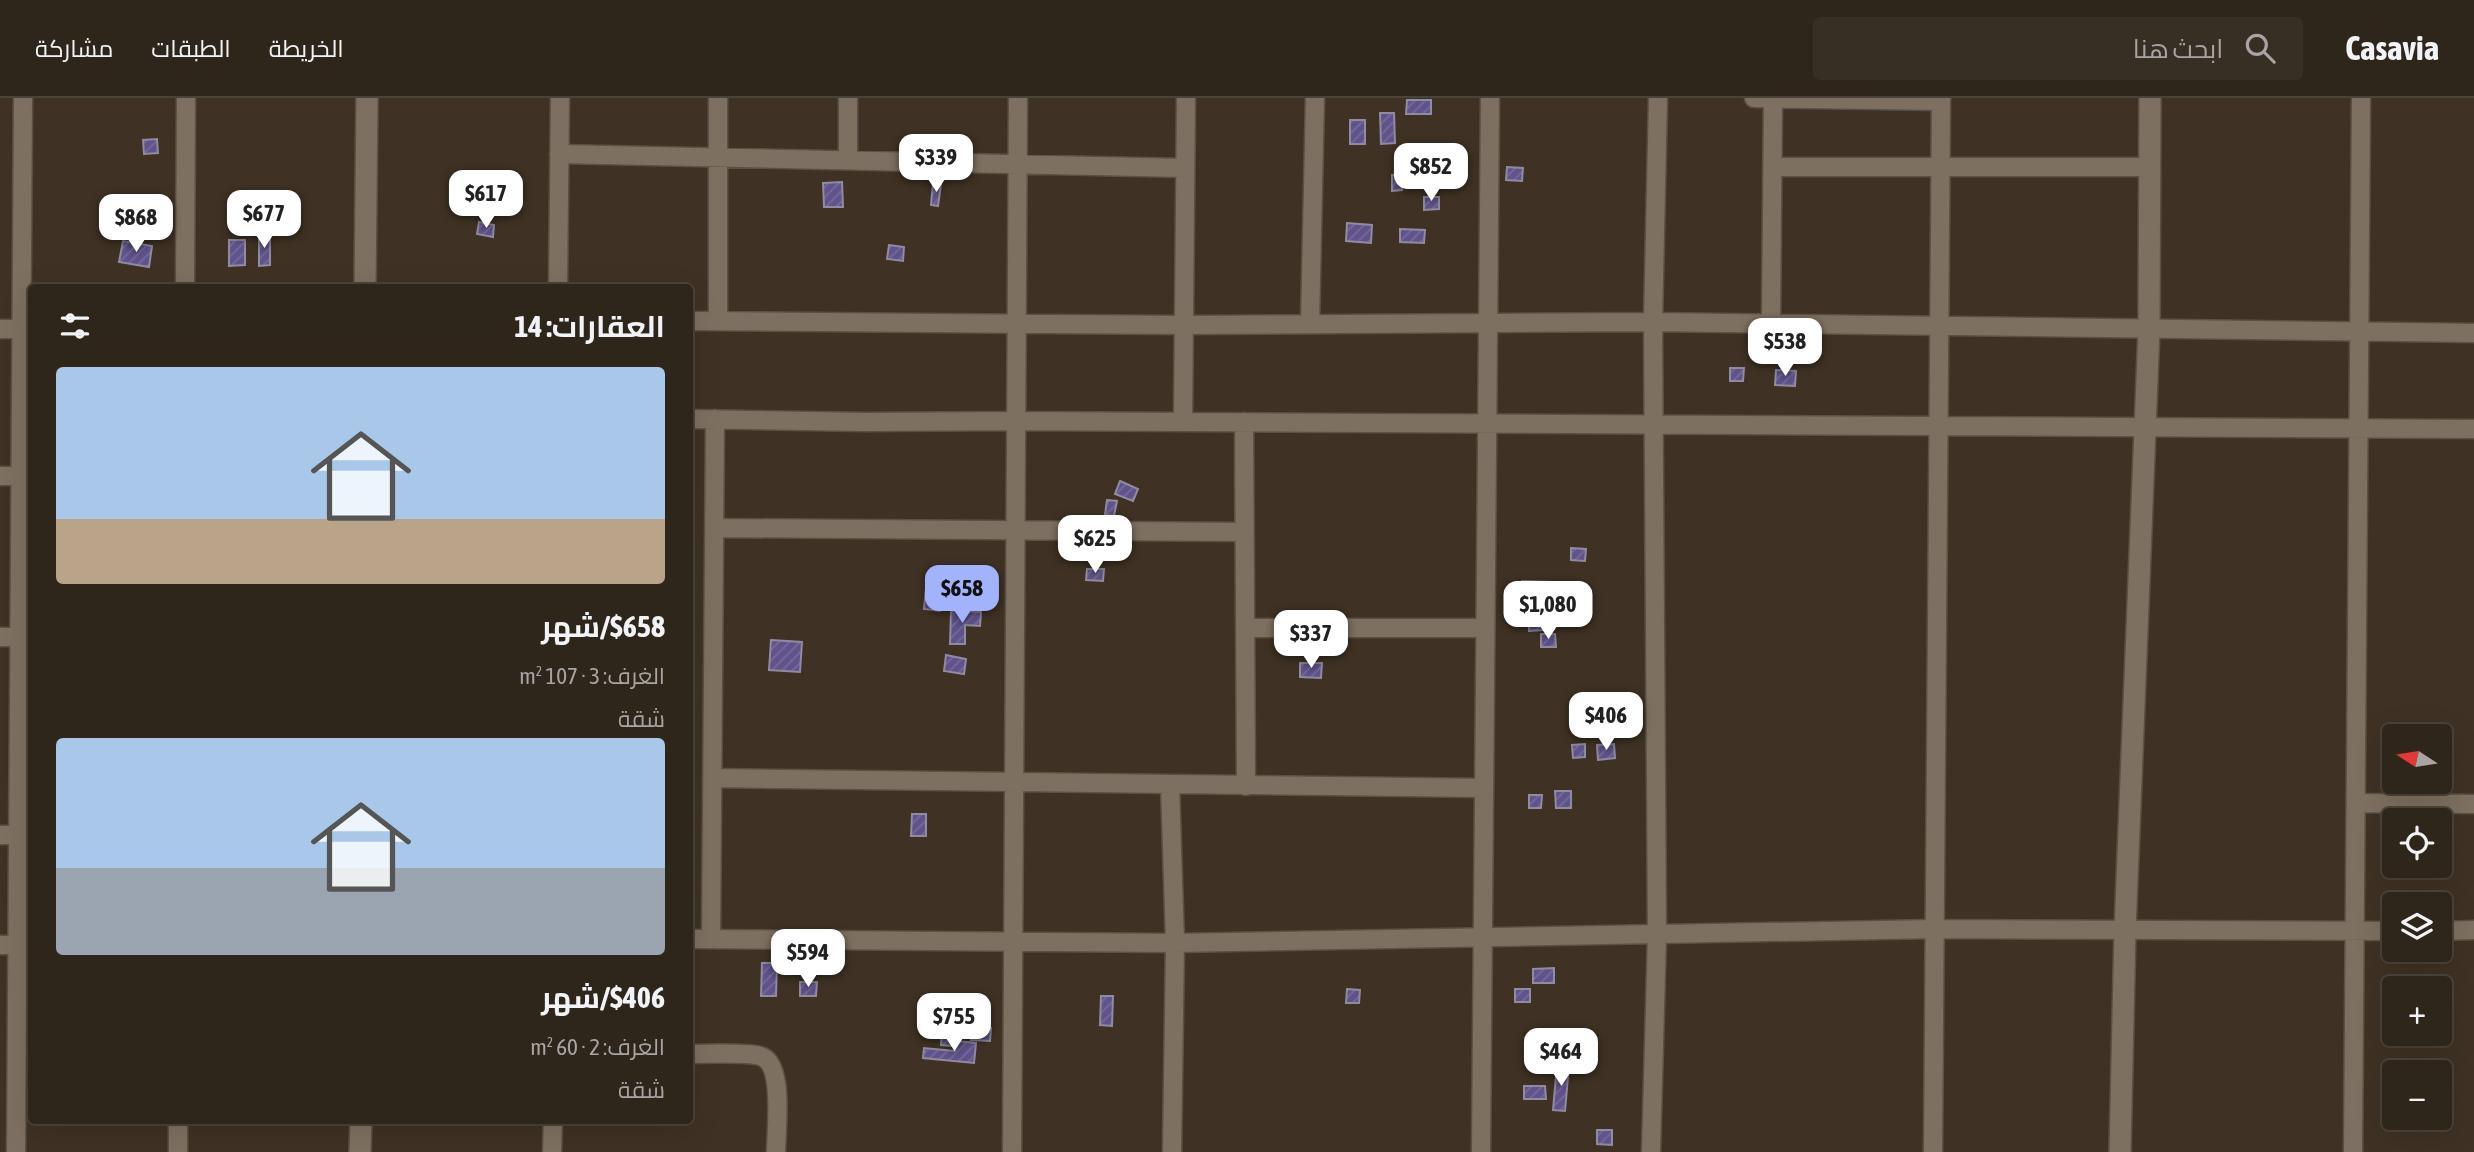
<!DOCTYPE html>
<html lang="ar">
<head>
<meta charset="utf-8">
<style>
	:root { --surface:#2f261b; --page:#372e24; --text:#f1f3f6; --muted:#a7a5a3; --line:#4a433a; --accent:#a2b2fd }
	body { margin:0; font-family:"Asap Condensed",Cairo,sans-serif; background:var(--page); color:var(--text); direction:rtl; height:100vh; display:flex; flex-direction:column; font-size:26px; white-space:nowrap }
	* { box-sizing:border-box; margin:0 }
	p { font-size:23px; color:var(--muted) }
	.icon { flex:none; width:38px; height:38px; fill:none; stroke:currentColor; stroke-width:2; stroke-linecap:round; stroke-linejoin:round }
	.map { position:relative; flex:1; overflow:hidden; direction:ltr }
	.details { position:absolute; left:28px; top:186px; width:665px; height:840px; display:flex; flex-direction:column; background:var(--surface); border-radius:7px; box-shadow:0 7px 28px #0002,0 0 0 2px var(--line); direction:rtl }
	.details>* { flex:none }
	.needle { width:46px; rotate:282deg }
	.controls { position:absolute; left:2382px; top:626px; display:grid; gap:14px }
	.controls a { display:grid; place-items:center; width:70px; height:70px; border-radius:7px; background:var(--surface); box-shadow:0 7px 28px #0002,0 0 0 2px var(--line); font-size:35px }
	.price { position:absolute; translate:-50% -60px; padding:0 16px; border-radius:14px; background:#fff; color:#222; font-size:23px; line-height:46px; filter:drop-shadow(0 2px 4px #0008) }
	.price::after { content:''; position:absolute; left:50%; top:42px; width:21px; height:16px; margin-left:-10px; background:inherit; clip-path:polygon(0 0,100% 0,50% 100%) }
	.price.selected { background:var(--accent); color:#111 }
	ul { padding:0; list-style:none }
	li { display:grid; align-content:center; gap:14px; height:371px; padding:0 28px }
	li span { display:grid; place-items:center; height:217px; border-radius:7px; color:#555 }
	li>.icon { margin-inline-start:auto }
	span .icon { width:126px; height:126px; fill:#fffc; stroke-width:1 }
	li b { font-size:30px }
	h2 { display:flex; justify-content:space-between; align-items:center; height:84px; padding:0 28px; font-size:30px }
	header { display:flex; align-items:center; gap:42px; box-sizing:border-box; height:98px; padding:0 35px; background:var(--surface); border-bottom:2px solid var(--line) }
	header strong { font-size:33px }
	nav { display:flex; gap:38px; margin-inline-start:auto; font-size:24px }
	.search { width:490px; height:63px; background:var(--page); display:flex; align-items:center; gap:18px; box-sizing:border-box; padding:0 24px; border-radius:7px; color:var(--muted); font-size:26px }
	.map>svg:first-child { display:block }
</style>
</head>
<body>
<header>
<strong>Casavia</strong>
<div class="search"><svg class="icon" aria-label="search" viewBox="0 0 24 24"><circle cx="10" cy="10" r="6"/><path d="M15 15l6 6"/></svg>ابحث هنا</div>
<nav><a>الخريطة</a><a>الطبقات</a><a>مشاركة</a></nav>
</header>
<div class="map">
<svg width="2474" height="1054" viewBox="0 0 2474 1054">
	<defs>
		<pattern id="building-hatch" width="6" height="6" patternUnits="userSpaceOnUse" patternTransform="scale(1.75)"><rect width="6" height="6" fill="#60528b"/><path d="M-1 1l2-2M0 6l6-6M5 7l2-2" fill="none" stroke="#776a9a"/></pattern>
	</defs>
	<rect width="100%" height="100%" fill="#3f3224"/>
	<!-- building -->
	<path fill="url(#building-hatch)" stroke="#8f8ba0" stroke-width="2" d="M1407 2H1431V16H1406Z
		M1380 15H1394L1395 45 1381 46Z
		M1350 22H1365V46H1350Z
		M157 41 158 55 144 56 143 42Z
		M1414 65H1430L1428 81 1413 80Z
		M1507 69 1523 70 1522 83 1506 82Z
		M1402 76V92L1392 93V77Z
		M842 84 843 109H824L823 85Z
		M933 85 941 86 938 108 931 107Z
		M1424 99H1439V111L1424 112Z
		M122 121H151V138L122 137Z
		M479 124 494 127 493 139 477 136Z
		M1347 125 1372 127 1371 145 1346 143Z
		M1400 131 1425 132 1424 145 1400 144Z
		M259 136H270V167L259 168Z
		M229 142H245V167L229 168Z
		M123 143 152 148 149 169 119 164Z
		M889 147 904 149 903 163 887 161Z
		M1730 270H1744L1743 283H1730Z
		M1776 272 1796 273 1795 288 1775 287Z
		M1120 383 1138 391 1133 403 1115 396Z
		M1107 402 1117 403 1114 418 1105 417Z
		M1571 450 1586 451 1585 463 1571 462Z
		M1087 471H1104L1103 483 1086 482Z
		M927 479 943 480 940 513 924 511Z
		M955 479 971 481 970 490 954 489Z
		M1522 483 1551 484V498L1521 497Z
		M951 513 981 514 980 528 965 527V546H950Z
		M1529 515H1543V532L1529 533Z
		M1541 536H1555L1556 549H1541Z
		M771 542 802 544 800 574 769 572Z
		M946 557 966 561 964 576 944 573Z
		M1300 565H1322L1321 580 1300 579Z
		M1585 646V659L1573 660 1572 647Z
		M1614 646 1615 660 1598 662 1597 647Z
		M1555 693H1571V710H1556Z
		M1529 697H1542L1541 710H1529Z
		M912 716H926V738H911Z
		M762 865H777L776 898H761Z
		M1554 870V885H1533V871Z
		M800 884H817L816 898H800Z
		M1347 891 1360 892 1359 905H1346Z
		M1515 891H1530V904H1515Z
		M1101 898H1113L1112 928 1100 927Z
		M972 929 991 930 990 943 971 942Z
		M942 933 953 934 952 948 941 947Z
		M956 943 976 945 974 965 923 960 924 950 955 953Z
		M1557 967 1569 968 1565 1013 1553 1012Z
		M1524 988H1545L1546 1001H1524Z
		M1597 1032H1612V1047L1597 1046Z"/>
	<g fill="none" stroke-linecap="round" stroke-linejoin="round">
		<!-- minor casing -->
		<g stroke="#5b5044" stroke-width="21">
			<path id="minor" d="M718 0V223
				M848 0V62
				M1754 0 1941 3
				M559 56 1185 70
				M1773 69H2150
				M185 189 186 0
				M558 189 560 0
				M690 223 1184 227 1653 224 2474 235
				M1310 226 1315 0
				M1771 226 1773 0
				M0 231H32
				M690 321 865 324 1016 323 2474 331
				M1183 324 1186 0
				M1244 324 1246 688
				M0 378H21
				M714 430 1244 434
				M1245 530H1484
				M0 539H32
				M712 680 1484 690
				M1170 687 1175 845 1172 1054
				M2356 705 2474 706
				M0 737H32
				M2440 833 2474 832
				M690 841 1175 845 1934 831 2394 833
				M711 841 715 321
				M0 847H32
				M690 956C707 956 746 954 760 958 785 964 776 1032 776 1054
				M16 1054 23 0
				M178 1054V1022
				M552 1054 553 1022
				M1012 1054 1018 0
				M1481 1054 1490 0
				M1651 1054 1657 837 1653 224 1658 0
				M1933 1054 1941 0
				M2353 1054 2361 0"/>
		</g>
		<!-- tertiary casing -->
		<g stroke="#5b5044" stroke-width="24">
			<path id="tertiary" d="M365 189 367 0
				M360 1054 361 1022
				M2120 1054 2125 832 2149 231 2150 0"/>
		</g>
		<!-- minor -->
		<use href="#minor" stroke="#7e7060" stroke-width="18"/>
		<!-- tertiary -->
		<use href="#tertiary" stroke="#7e7060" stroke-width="21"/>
	</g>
</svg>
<div class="controls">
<a><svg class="needle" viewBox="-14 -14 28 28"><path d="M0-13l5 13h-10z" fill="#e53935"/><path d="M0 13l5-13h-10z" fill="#a7a5a3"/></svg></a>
<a><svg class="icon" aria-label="locate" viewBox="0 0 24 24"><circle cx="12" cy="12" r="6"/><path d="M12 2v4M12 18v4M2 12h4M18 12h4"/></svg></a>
<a><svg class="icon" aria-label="layers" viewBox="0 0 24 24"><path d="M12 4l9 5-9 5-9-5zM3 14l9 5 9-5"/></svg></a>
<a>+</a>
<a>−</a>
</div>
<b class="price" style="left:936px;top:96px">$339</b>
<b class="price" style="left:1431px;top:105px">$852</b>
<b class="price" style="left:486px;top:132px">$617</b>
<b class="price" style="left:264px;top:152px">$677</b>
<b class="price" style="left:136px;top:156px">$868</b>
<b class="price" style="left:1785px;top:280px">$538</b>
<b class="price" style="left:1095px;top:477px">$625</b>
<b class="price selected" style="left:962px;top:527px">$658</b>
<b class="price" style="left:1548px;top:543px">$1,080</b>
<b class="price" style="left:1311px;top:572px">$337</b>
<b class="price" style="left:1606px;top:654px">$406</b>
<b class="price" style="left:808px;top:891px">$594</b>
<b class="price" style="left:954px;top:955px">$755</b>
<b class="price" style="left:1561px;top:990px">$464</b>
<section class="details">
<h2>العقارات: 14<svg class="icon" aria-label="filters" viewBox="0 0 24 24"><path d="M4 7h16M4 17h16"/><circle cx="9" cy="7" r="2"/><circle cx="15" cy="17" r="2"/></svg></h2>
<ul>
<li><span style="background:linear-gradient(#a9c7e8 70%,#b9a48a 0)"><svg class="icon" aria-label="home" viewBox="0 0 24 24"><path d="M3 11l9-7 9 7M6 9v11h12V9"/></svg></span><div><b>$658/شهر</b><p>الغرف: 3 · 107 m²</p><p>شقة</p></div></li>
<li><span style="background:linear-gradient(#a9c7e8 60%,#9aa5b1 0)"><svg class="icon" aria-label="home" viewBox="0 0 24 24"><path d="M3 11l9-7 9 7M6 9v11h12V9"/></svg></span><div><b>$406/شهر</b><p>الغرف: 2 · 60 m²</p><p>شقة</p></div></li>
</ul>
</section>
</div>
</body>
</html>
